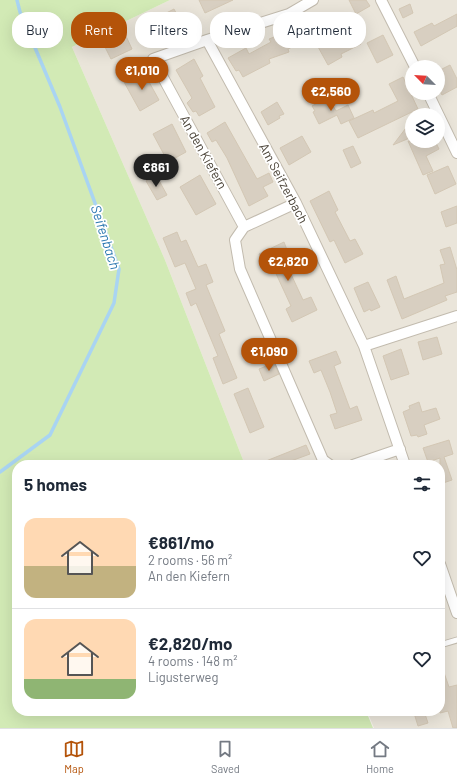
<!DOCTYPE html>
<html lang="en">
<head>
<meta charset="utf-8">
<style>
	:root { --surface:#fff; --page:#f6f6f7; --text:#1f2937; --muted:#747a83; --line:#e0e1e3; --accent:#b45309 }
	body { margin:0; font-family:Barlow,sans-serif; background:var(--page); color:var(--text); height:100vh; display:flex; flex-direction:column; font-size:15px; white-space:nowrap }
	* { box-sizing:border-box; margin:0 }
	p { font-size:13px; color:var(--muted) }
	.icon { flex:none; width:22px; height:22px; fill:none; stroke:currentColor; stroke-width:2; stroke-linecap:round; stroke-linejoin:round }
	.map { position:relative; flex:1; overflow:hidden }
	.sheet { position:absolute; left:12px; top:460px; width:433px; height:256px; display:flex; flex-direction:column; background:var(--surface); border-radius:16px; box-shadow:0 4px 16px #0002 }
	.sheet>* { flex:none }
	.top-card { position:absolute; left:12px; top:12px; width:433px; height:36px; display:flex; gap:8px }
	.needle { width:26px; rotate:294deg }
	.controls { position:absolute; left:405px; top:60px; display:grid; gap:8px }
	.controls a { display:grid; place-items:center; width:40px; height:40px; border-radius:50%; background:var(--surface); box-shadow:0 4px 16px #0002; font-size:20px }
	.price { position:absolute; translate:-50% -34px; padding:0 9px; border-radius:14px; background:var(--accent); color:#fff; font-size:13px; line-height:26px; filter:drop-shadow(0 1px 2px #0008) }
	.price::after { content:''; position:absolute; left:50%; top:24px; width:12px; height:9px; margin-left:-6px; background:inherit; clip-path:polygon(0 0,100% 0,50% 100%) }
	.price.on { background:#222; color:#fff }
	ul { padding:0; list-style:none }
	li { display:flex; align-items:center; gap:12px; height:100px; padding:0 12px }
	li+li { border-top:1px solid var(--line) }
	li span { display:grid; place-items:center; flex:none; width:112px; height:80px; border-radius:12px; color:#555 }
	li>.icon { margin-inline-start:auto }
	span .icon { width:48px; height:48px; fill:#fffc; stroke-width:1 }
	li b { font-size:17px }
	h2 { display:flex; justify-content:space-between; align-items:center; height:48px; padding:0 12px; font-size:17px }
	.pill { padding:0 14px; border-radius:16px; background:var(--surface); box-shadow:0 4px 16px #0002; font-size:14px; line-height:36px }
	.pill.on { background:var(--accent); color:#fff }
	.tabs { display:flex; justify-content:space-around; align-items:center; height:56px; border-top:1px solid var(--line); background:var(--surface); font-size:11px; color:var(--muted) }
	.tabs a { display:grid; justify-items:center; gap:2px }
	.tabs .on { color:var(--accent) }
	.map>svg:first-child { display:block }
</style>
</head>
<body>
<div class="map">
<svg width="457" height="728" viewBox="0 0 457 728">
	<rect width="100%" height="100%" fill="#f6f3ec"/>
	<!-- residential -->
	<path fill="#eae5da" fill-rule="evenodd" d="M170 0H457V728H374L367 711H440V465H245L165 260 72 47ZM412 67H438V93H412ZM412 115H438V141H412Z"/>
	<!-- green -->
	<path fill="#d2eab5" d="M0 0H170L72 47 165 260 245 465H17V711H366L373 728H0Z"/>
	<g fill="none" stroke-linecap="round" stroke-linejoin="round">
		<!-- stream -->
		<path stroke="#a9d4f2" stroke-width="3.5" d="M0 472 50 435 114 303 119 269 60 107 20 12 17 0"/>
	</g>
	<!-- building -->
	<path fill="#d8cfc1" stroke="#d3c7b4" d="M199 0H233L205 13Z
		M349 0H366L370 6 356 14Z
		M410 4 413 13 403 18 399 9Z
		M174 9 183 26 160 38 151 21Z
		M457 14V26L421 46 414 32 432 23 434 26Z
		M354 30 361 44 341 54 342 57 328 65 317 45 331 37 333 41Z
		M287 32 292 47 288 49 289 52 269 59 270 63 243 77 239 70 236 71 228 58 246 48 249 54 271 42 269 39Z
		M125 34 132 49 111 59 104 45Z
		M383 35 393 55 377 63 367 43Z
		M194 59 203 76 200 78 215 107 199 116 196 111 193 112 187 103 192 98 176 70Z
		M450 65 457 79V87L442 95 438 87V71Z
		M143 71 159 100 140 111 124 82Z
		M403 77 418 109 358 138 349 121 373 110 374 113 398 101 389 84Z
		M328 97 336 111 348 105 354 118 341 124 337 115 319 124 313 112 315 111 312 106Z
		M277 102 284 114 279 116 280 118 268 125 261 112Z
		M412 120V137L393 145Z
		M225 122 257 179 269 173 273 182 263 187 268 196 249 206 227 158 216 140 212 142 207 133Z
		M172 124 186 152 168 162 153 134Z
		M302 136 311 152 289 165 280 148Z
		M408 141H435L439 149 426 156 433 171 423 175Z
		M353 146 361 163 351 168 343 150Z
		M448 166 456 184 435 194 427 175Z
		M156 175 167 195 157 200 146 181Z
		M200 175 216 204 196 215 180 187Z
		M329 191 338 210 335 212 350 241 355 239 363 254 345 263 334 240 330 242 310 201Z
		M457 206V223L446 227 441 212Z
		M177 232 181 242 186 240 198 267 206 264 213 282 206 285 225 331 219 334 237 378 223 384 213 358 218 356 196 303 191 306 186 293 196 289 185 263 175 267 163 238Z
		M284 242 289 255 283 257 303 300 311 297 317 310 292 322 286 309 291 306 272 265 266 267 259 254Z
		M450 247 457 270V292L445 296 447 300 402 319 387 280 396 276 404 299 444 283 440 265 445 264 440 250Z
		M368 282 380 307 371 311 370 309 364 312 354 288Z
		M437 337 442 354 423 360 418 342Z
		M401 349 409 374 391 380 383 356Z
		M336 351 341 363 334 366 350 409 357 406 362 420 335 429 330 415 337 413 330 392 321 370 314 373 309 361Z
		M274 363 279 374 264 381 259 369Z
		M248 388 264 427 250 433 234 394Z
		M419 402 422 412 436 408 440 419 424 425 427 434 418 437 417 435 411 436 403 412 410 409 409 406Z
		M449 440 453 454 444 457 452 480 440 484V458L428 462 423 448Z
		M306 445 310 454 280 465H256Z
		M440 667H442L449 687 457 685V728H453L448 711 440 713Z
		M424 711 428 723 418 726 414 713Z"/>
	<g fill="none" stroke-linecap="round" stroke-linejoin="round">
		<!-- lane casing -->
		<g stroke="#c2bbae" stroke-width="7">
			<path id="lane" d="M440 645 457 640"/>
		</g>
		<!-- street casing -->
		<g stroke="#c2bbae" stroke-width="12">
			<path id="street" d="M381 0 415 67
				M207 40 296 203 364 346 405 465
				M428 93 457 153
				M296 203 244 227 235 240 240 269 323 460 330 465
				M244 227 153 59 207 40 289 14 313 0
				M364 346 457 316
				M353 465 400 449
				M440 564 457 613"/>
		</g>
		<!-- lane -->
		<use href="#lane" stroke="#fff" stroke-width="5"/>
		<!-- street -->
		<use href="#street" stroke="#fff" stroke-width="10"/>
	</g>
	<g text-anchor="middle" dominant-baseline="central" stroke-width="3.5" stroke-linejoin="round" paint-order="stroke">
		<!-- street labels -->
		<g font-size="13" fill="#4b4439" stroke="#fff">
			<text transform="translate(204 152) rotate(61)">An den Kiefern</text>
			<text transform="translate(284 183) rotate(62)">Am Seifzerbach</text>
		</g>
		<!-- water labels -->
		<g font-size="14" font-style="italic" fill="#2e7ab2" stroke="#fff">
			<text transform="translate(106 237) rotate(72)">Seifenbach</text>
		</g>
	</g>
</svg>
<div class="controls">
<a><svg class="needle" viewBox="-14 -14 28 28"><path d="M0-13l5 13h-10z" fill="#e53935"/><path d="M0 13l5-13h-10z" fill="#747a83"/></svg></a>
<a><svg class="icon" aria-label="layers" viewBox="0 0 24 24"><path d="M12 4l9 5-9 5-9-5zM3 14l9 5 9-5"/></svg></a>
</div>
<b class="price" style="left:142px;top:91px">€1,010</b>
<b class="price" style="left:331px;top:112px">€2,560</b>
<b class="price on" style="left:156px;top:188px">€861</b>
<b class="price" style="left:288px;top:282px">€2,820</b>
<b class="price" style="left:269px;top:372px">€1,090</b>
<div class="top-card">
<a class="pill">Buy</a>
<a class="pill on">Rent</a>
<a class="pill">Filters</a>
<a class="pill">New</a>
<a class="pill">Apartment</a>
</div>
<section class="sheet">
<h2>5 homes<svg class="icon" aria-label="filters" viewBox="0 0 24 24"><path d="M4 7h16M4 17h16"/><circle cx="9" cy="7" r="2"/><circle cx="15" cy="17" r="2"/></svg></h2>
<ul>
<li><span style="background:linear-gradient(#ffd9b3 60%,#c2b280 0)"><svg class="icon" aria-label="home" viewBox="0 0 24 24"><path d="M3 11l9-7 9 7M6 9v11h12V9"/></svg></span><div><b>€861/mo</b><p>2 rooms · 56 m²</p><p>An den Kiefern</p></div><svg class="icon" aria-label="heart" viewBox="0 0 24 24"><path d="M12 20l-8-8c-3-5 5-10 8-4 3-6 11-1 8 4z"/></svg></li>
<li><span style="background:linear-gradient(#ffd9b3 75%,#8fb573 0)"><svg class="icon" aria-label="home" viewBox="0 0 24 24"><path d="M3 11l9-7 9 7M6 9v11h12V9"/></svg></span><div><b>€2,820/mo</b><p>4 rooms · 148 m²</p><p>Ligusterweg</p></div><svg class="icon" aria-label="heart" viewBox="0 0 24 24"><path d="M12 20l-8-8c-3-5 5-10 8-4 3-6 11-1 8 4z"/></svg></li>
</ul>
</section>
</div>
<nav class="tabs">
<a class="on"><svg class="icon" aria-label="map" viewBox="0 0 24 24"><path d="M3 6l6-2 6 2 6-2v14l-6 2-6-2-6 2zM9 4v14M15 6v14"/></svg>Map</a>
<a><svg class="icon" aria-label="saved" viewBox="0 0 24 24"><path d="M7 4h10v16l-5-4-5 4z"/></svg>Saved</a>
<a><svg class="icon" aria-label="home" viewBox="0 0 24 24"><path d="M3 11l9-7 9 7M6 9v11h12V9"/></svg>Home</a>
</nav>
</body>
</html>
